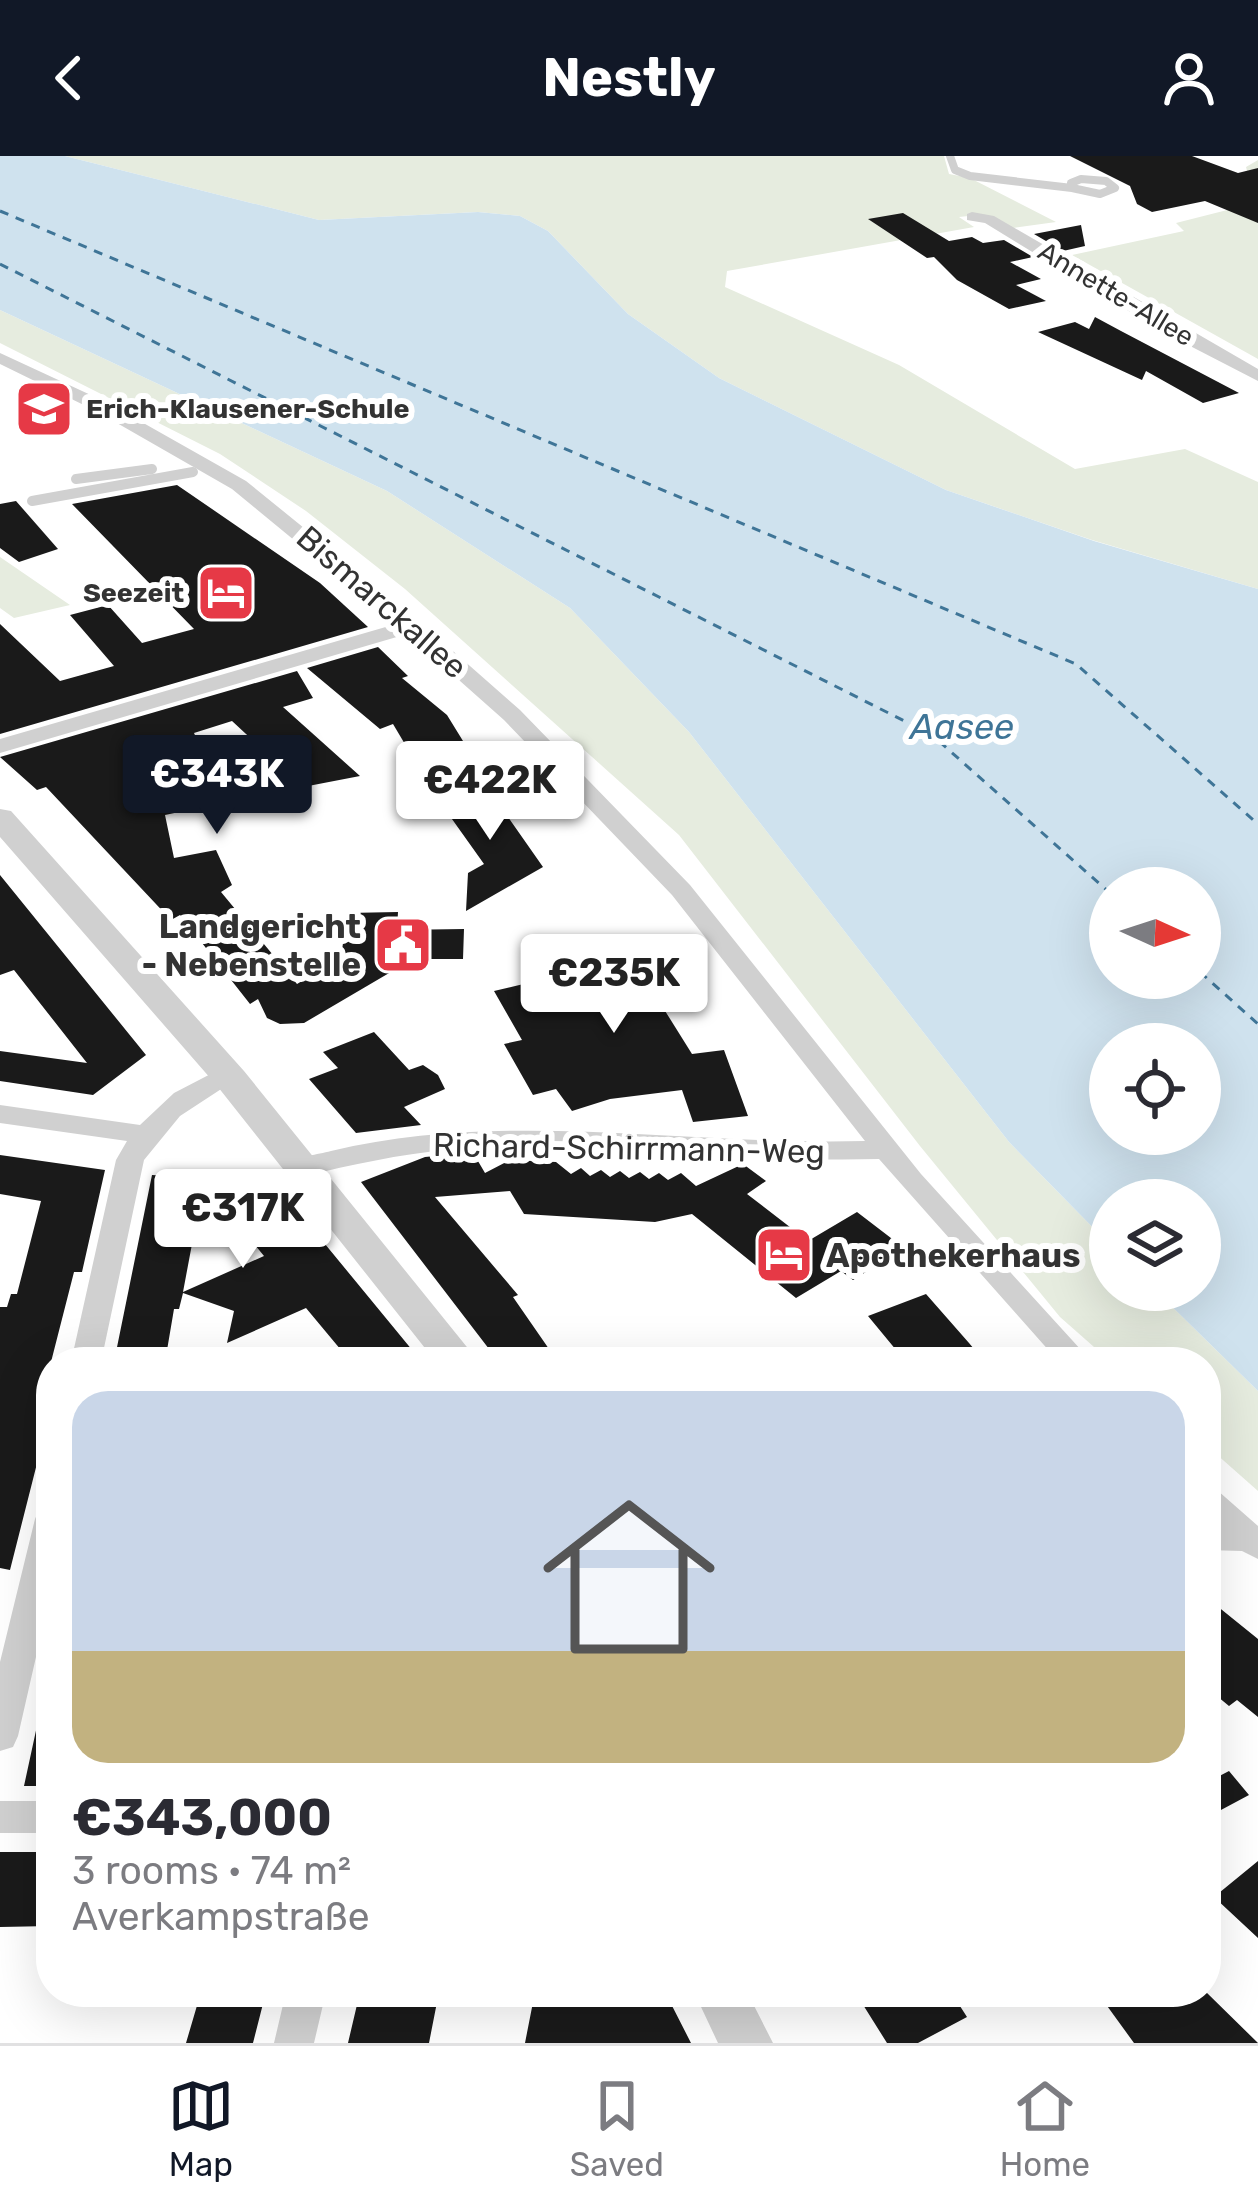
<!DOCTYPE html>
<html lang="en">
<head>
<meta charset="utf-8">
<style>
	:root { --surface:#fff; --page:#f2f2f3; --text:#2b2b33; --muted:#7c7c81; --line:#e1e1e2; --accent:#111827 }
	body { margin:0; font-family:Rubik,sans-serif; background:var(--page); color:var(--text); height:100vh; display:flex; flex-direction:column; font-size:45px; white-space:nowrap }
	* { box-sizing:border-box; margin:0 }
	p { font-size:39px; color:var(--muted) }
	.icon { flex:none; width:66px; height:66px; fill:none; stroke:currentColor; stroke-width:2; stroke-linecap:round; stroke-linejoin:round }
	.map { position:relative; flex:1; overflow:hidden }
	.panel { position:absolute; left:36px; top:1191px; width:1185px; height:660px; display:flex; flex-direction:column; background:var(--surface); border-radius:48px; box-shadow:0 12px 48px #0002 }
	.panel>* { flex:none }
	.needle { width:78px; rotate:93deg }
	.buttons { position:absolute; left:1089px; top:711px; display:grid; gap:24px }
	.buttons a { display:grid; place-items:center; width:132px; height:132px; border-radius:50%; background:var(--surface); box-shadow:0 12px 48px #0002; font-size:60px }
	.price { position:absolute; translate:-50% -102px; padding:0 27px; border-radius:12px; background:#fff; color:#222; font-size:39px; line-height:78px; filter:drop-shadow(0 3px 6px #0008) }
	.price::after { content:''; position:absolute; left:50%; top:72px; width:36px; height:27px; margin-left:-18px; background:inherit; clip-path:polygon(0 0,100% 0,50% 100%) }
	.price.active { background:var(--accent); color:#fff }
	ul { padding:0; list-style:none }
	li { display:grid; align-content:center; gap:24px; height:636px; padding:0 36px }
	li+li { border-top:3px solid var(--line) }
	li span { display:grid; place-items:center; height:372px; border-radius:36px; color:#555 }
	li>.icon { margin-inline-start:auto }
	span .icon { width:216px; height:216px; fill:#fffc; stroke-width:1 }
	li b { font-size:51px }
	header { display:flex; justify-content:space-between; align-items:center; height:156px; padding:0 36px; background:var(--accent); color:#fff; font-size:54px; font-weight:700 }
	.dock { display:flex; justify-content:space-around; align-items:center; height:168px; border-top:3px solid var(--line); background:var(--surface); font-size:33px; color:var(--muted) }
	.dock a { display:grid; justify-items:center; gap:6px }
	.dock .active { color:var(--accent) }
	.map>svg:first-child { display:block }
</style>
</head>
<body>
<header><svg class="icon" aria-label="back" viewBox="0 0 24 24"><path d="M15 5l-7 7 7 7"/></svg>Nestly<svg class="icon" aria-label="person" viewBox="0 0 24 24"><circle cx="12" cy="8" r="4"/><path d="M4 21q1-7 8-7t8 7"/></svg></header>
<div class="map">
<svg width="1258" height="1887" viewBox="0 0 1258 1887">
	<rect width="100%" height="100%" fill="#fff"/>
	<!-- green -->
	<path fill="#e6ecdf" d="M65 0H944L949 18 970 22 1056 66 1013 72 978 59 959 61 974 71 727 115 725 131 899 209 1075 313 1185 293 1258 326V433L1092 384 946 334 719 222 628 158 548 75 520 60 478 56 319 64Z
		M1258 4V12L1250 15 1258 19V203L1072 99 1184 75 1176 67 1243 50 1251 29 1246 11Z
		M0 154 387 335 570 452 689 576 1009 986 1110 1089V1134H1155L1258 1235V1335L1206 1289V1206H1111L1060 1161 920 990 679 679 405 433 306 355 220 298 0 187Z
		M0 401 70 449 14 462 0 452Z"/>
	<!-- water -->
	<path fill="#cfe2ee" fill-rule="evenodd" d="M0 0H65L319 64 478 56 520 60 548 75 628 158 719 222 946 334 1094 385 1258 433V1235L1155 1134H1200V1044H1110V1089L1009 986 689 576 570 452 387 335 0 154ZM1110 732H1200V822H1110ZM1110 888H1200V978H1110Z"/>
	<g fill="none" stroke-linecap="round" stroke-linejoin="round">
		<!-- ferry -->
		<path stroke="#3f7597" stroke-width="3" stroke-dasharray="9 8" stroke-linecap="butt" d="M0 55 1076 508 1258 668
			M0 108 932 579 1110 737
			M1200 816 1258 868"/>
	</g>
	<!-- building -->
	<path fill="#1a1a1a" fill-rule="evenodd" d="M1070 0H1192L1238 17 1258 12V67L1205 45 1152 56 1137 48 1130 30Z
		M903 57 949 85 972 81 983 87 1004 84 1033 101 1010 106 1041 123 1016 129 1046 145 1009 153 957 124 934 101 927 102 868 63Z
		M1081 69 1085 90 1063 95 1034 78Z
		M1095 161 1121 175 1239 237 1203 247 1146 215 1142 224 1038 176 1075 166 1089 173Z
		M177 329 320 427 368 471 0 578V468L60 525 114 510 70 459 108 449 142 487 194 473 72 348Z
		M16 345 58 393 19 406 0 392V348Z
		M378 491 408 520 402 522 447 559 471 598 422 607 412 600 393 568 380 573 307 512Z
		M297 515 313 542 283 551 360 620 303 631 232 565 194 577 218 629 191 638 198 652 165 659 174 702 216 694 232 729 221 736 297 828 341 802 347 757 398 756 397 774 464 773 463 803H413L304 867 280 868 267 862 258 843 250 848 180 759 171 764 46 631 37 634 0 601Z
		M485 628 543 711 466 755 468 717 484 708 437 642Z
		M0 719 146 899 93 939 0 925V895L87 907 14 814 0 819Z
		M653 787 691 843 662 850 692 898 724 894 748 960 693 966 682 934 610 943 572 955 556 933 533 939 504 888 522 884 494 835 565 818 559 806Z
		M374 876 409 914 423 909 438 919 445 933 404 951 421 969 356 977 309 923 338 912 323 896Z
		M0 999 105 1014 82 1116H74L51 1206 38 1264H48L10 1414 0 1412V1151H7L11 1138H17L41 1045 0 1038Z
		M446 999 475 1000 485 1017 510 1004 556 1006 571 1018 581 1012 590 1020 601 1014 610 1021 620 1015 629 1022 640 1016 649 1023 659 1017 668 1024 681 1017 696 1030 743 1008 766 1025 747 1038 808 1085 857 1056 904 1092 853 1124 841 1115 796 1142 692 1058 655 1066 524 1058 510 1035 435 1041 518 1139 513 1141 558 1206H499L361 1026 425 1001Z
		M152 1019 274 1026 422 1206H351L306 1152 227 1187 234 1155 183 1137 179 1153H174L165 1206H114ZM207 1030 264 1100 183 1136 195 1072H199Z
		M926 1138 969 1187 985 1206H906L868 1160Z
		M1206 1441 1258 1483V1561L1237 1544 1229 1550 1206 1531Z
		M40 1556 51 1557V1630H24Z
		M1229 1615 1249 1639 1206 1662V1627Z
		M0 1696H51V1770L0 1771Z
		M1258 1705V1782L1214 1741Z
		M201 1836H266L253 1887H186Z
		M360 1836H439L429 1887H348Z
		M535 1836H665L691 1887H525Z
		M855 1836H951L967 1861 918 1887H887Z
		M1097 1836H1206L1258 1887H1134Z"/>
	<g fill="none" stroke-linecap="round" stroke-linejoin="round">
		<!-- service-far1 -->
		<path stroke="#d0d0d0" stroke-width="8" d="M950 0 955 14 970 20 1072 32
			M1081 23 1106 25 1115 32 1100 38 1072 32 1071 27Z"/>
		<!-- service -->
		<path stroke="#d0d0d0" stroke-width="10" d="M76 323 152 313
			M32 345 193 316"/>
		<!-- minor -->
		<path fill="#d0d0d0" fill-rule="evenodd" d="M972 56 994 60 1258 213V225L1163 176 985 67 967 64V58Z
			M0 197 108 247 246 325 420 466 520 554 690 729 921 1018 1092 1206H1059L879 1003C735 1007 592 985 448 994 399 998 352 1009 304 1020L294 1018 290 1011C299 999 317 999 331 995 507 953 687 990 865 985L672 739 504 564 407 478 0 597V583L396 468 232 333 96 255 0 208Z
			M226 910 235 912 239 918 235 924 180 960 144 1004 101 1206H71L116 1004 127 985 0 967V949L140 969 174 937Z
			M1206 1330 1217 1334 1258 1370V1403L1242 1395 1206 1394V1368H1213L1206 1362Z
			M51 1350V1435L18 1580 13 1591 0 1595V1506L35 1363 39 1354Z
			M0 1645H51V1677H0Z
			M286 1836H326L314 1887H274Z"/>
		<!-- tertiary -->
		<path fill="#d0d0d0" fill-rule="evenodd" d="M0 653 11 655 244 915 479 1206H436L218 931 0 681Z
			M694 1836H747L773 1887H718Z"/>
	</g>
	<!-- icons -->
	<defs>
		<g id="school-square" transform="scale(3)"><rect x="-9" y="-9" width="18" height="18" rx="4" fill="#e63946" stroke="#fff"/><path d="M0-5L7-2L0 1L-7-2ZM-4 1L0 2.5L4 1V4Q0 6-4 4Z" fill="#fff"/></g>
		<g id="hotel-square" transform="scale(3)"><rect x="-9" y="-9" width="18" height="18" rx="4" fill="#e63946" stroke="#fff"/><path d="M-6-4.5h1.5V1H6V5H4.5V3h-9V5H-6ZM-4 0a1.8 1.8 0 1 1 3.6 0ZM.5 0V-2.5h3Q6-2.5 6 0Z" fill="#fff"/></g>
		<g id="civic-square" transform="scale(3)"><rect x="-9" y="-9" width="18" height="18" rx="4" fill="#e63946" stroke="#fff"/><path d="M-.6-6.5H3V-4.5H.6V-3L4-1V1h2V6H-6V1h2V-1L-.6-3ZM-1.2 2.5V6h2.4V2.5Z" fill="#fff"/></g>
	</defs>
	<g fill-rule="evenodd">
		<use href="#school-square" x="44" y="253"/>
		<use href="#hotel-square" x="226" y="437"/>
		<use href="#civic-square" x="403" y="789"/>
		<use href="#hotel-square" x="784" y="1099"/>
	</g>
	<g text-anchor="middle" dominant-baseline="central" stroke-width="12" stroke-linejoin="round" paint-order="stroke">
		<!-- far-street labels -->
		<g font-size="27" fill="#333" stroke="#fff">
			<text transform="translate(1116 138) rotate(31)">Annette-Allee</text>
		</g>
		<!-- far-poi labels -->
		<g font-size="27" font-weight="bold" fill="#333" stroke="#fff" text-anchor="start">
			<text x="86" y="253">Erich-Klausener-Schule</text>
			<text x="184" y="437" text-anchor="end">Seezeit</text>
		</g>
		<!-- street labels -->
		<g font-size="33" fill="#333" stroke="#fff">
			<text transform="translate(382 446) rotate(41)">Bismarckallee</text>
			<text transform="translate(629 992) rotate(1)">Richard-Schirrmann-Weg</text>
		</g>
		<!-- poi labels -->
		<g font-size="33" font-weight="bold" fill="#333" stroke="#fff" text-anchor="end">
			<text x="361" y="770">Landgericht<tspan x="361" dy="38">- Nebenstelle</tspan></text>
			<text x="826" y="1099" text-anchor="start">Apothekerhaus</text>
		</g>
		<!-- water labels -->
		<g font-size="36" font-style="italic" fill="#3f7597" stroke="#fff">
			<text x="962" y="570">Aasee</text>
		</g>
	</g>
</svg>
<div class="buttons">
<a><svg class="needle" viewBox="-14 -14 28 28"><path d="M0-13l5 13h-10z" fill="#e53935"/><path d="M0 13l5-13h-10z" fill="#7c7c81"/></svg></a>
<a><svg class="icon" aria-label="locate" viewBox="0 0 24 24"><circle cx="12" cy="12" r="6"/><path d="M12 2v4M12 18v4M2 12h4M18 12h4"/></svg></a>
<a><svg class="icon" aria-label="layers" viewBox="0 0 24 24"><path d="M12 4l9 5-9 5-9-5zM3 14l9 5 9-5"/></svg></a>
</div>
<b class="price active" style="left:217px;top:681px">€343K</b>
<b class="price" style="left:490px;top:687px">€422K</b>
<b class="price" style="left:614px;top:880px">€235K</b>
<b class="price" style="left:243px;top:1115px">€317K</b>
<section class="panel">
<ul>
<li><span style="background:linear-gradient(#c9d6e8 70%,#c2b280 0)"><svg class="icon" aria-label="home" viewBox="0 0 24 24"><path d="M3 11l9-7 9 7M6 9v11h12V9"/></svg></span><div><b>€343,000</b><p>3 rooms · 74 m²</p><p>Averkampstraße</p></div></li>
</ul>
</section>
</div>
<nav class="dock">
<a class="active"><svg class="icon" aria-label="map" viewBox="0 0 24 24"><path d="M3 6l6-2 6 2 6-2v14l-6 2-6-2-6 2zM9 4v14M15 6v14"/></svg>Map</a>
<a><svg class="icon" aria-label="saved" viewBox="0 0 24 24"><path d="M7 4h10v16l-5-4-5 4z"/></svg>Saved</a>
<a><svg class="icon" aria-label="home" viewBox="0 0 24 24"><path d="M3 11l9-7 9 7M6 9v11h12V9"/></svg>Home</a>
</nav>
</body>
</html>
